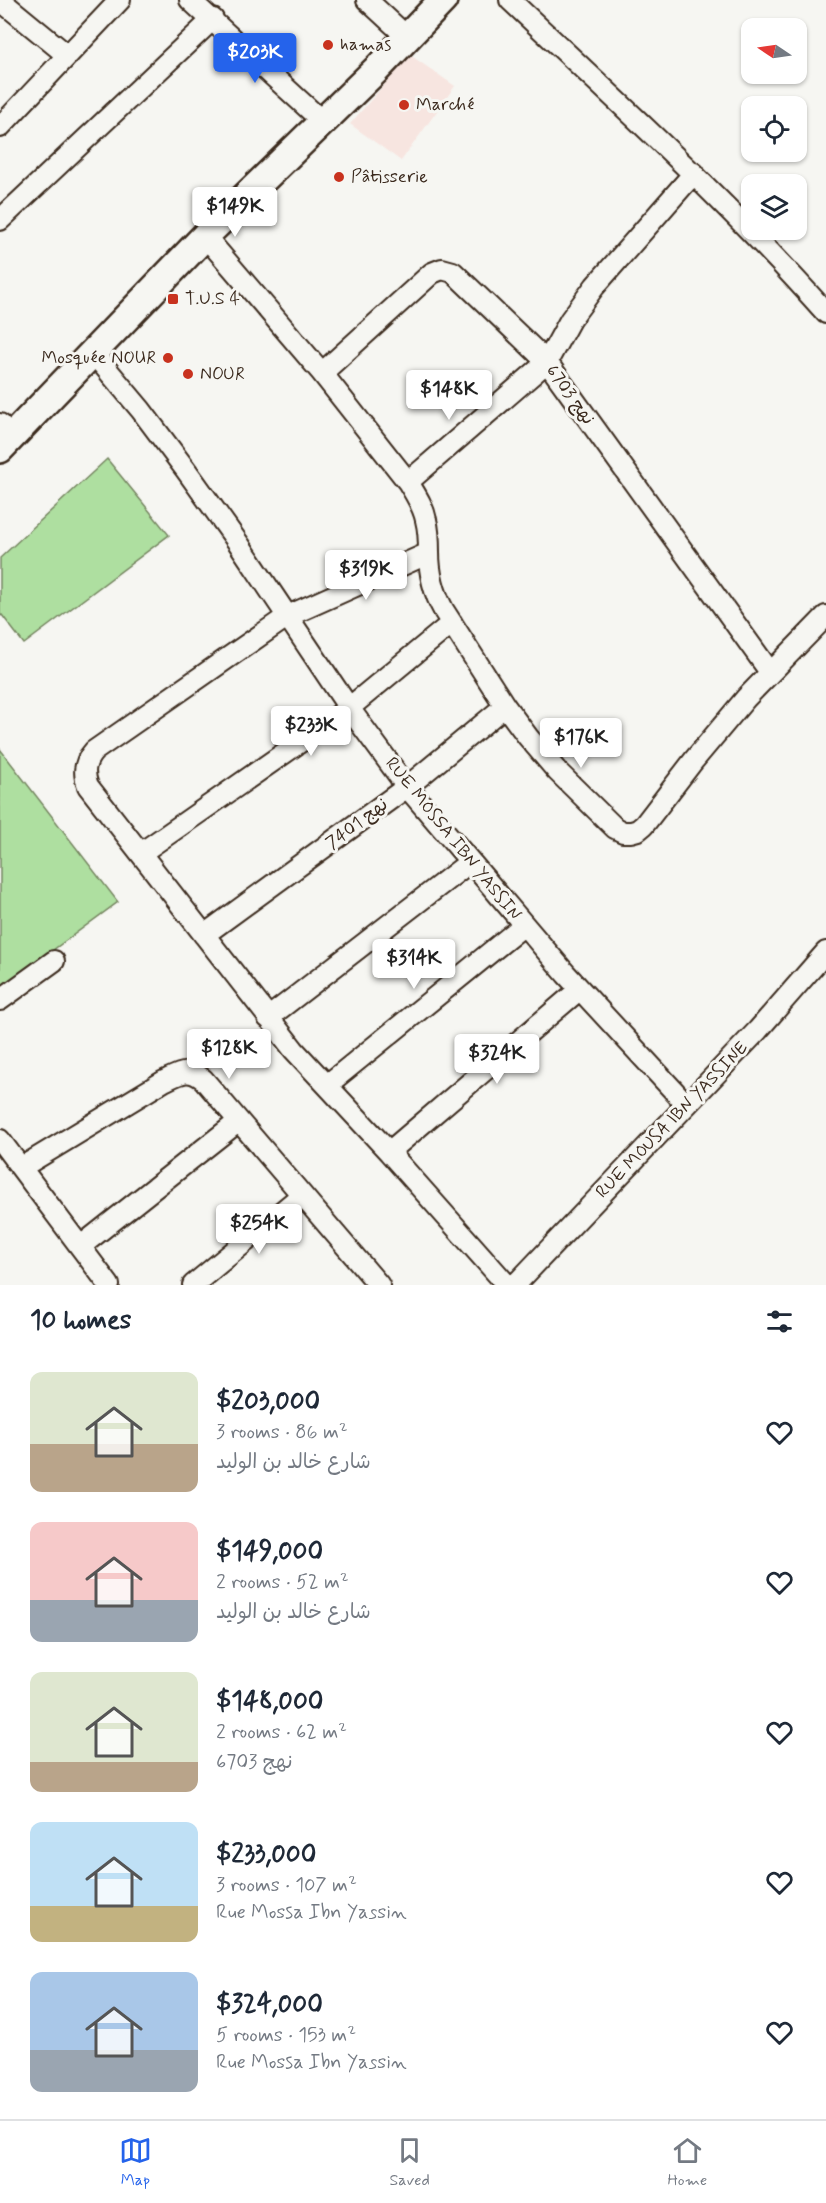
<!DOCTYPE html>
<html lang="en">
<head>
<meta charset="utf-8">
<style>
	:root { --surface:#fff; --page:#f2f2f3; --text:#1f2937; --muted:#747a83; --line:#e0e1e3; --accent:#2563eb }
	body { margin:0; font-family:Mynerve,"Playpen Sans Arabic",sans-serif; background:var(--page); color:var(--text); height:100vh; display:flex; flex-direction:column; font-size:22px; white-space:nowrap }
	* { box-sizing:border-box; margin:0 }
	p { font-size:20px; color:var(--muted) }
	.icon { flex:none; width:33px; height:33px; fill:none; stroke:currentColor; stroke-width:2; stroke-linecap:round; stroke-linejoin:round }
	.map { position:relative; height:1285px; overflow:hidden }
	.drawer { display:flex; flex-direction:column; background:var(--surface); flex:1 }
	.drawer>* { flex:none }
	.needle { width:39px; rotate:283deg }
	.tools { position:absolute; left:741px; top:18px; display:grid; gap:12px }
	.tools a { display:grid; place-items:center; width:66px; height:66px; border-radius:12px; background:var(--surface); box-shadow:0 2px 4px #0004; font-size:30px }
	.price { position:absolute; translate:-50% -51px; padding:0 14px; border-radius:6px; background:#fff; color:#222; font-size:20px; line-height:39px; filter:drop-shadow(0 2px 3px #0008) }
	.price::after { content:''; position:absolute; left:50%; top:36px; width:18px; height:14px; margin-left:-9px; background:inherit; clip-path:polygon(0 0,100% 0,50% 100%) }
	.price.selected { background:var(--accent); color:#fff }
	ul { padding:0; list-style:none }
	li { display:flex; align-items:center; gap:18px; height:150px; padding:0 30px }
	li span { display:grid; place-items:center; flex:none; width:168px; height:120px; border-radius:12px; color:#555 }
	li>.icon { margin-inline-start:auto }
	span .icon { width:72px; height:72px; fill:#fffc; stroke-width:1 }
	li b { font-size:26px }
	h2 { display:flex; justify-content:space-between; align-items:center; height:72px; padding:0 30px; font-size:26px }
	.tab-bar { display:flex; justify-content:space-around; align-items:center; height:84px; border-top:2px solid var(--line); background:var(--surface); font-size:16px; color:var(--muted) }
	.tab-bar a { display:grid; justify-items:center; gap:3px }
	.tab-bar .selected { color:var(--accent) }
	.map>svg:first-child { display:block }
</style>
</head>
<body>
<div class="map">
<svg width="826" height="1285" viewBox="0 0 826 1285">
	<rect width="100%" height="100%" fill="#f6f6f2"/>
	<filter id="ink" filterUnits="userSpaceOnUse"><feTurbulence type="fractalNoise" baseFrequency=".0167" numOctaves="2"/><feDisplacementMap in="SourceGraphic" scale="12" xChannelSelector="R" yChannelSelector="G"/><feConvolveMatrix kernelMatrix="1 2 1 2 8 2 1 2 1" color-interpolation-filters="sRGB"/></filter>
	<g filter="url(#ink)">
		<!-- built -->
		<path fill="#f7e5e0" d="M410 55 455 86 401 161 350 124Z"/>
		<!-- green -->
		<path fill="#aedfa0" stroke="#74845f" stroke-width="1.5" d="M107 459 169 535 24 644 2 615 0 616V558Z
			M0 749 118 902 0 989Z"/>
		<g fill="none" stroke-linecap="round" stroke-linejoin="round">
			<!-- street casing -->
			<g stroke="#3b2a1e" stroke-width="24">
				<path id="street" d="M0 0 67 55
					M190 0 323 122
					M367 0 407 37
					M510 0C618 102 728 202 826 313
					M0 127 120 0
					M0 220 213 19
					M205 236 322 373 408 482 547 362 570 320 595 286 694 173
					M94 354 141 410 186 470 239 544 349 708 407 787 566 974 686 1104
					M322 373 432 273 442 269 453 272 547 362 770 672
					M0 424 13 437
					M408 482C415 494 423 505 426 520 429 531 429 541 429 552 429 573 434 593 444 611L505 706 528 737 557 771 615 828 623 832H631L638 830 644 825 694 760 746 698 826 616
					M429 553 288 616 94 751C84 762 83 773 88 786L294 1050 389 1152 507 1285
					M141 853 349 708 452 623
					M204 935 407 787 505 706
					M0 1000 54 961
					M268 1018 470 862
					M327 1085 524 925
					M0 1140 109 1285
					M389 1152 580 989
					M22 1167 164 1081C179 1074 188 1067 203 1079L379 1285
					M81 1246 239 1121
					M193 1285 302 1195
					M515 1285 758 1030 826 952"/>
			</g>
			<!-- secondary casing -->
			<g stroke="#3b2a1e" stroke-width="32">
				<path id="secondary" d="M0 449 205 236 376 70 443 0"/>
			</g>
			<!-- street -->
			<use href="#street" stroke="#f6f6f2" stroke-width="20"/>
			<!-- secondary -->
			<use href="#secondary" stroke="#f6f6f2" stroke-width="27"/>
		</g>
	</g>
	<!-- markers -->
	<g fill="#c8321e" stroke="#f6f6f2" stroke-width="2">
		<circle cx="328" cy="45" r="6"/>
		<circle cx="404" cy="105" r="6"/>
		<circle cx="339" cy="177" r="6"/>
		<rect x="167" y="293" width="12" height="12" rx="3"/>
		<circle cx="168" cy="358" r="6"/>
		<circle cx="188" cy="374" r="6"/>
	</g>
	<g text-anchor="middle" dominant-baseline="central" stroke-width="6" stroke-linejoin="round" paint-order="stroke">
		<!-- poi labels -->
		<g font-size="18" fill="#3b2a1e" stroke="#f6f6f2" text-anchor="start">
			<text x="340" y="45">hamas</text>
			<text x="416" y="105">Marché</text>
			<text x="351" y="177">Pâtisserie</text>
			<text x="185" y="299">T.U.S 4</text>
			<text x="156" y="358" text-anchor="end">Mosquée NOUR</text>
			<text x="200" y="374">NOUR</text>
		</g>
		<!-- street labels -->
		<g font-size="18" fill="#3b2a1e" stroke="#f6f6f2">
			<text transform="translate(570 395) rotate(54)">نهج 6703</text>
			<text transform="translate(357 824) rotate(-37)">نهج 7401</text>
			<text transform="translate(453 839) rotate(51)">RUE MOSSA IBN YASSIN</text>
			<text transform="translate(672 1120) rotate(-46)">RUE MOUSA IBN YASSINE</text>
		</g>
	</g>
</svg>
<div class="tools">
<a><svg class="needle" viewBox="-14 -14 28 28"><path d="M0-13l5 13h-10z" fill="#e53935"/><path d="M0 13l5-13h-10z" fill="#747a83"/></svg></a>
<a><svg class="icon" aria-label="locate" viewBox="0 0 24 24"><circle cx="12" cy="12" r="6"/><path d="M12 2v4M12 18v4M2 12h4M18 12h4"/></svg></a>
<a><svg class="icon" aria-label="layers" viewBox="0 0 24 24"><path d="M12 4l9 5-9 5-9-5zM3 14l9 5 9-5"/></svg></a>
</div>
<b class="price selected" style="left:255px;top:84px">$203K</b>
<b class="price" style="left:235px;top:238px">$149K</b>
<b class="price" style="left:449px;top:421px">$148K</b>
<b class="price" style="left:366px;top:601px">$319K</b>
<b class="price" style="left:311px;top:757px">$233K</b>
<b class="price" style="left:581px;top:769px">$176K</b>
<b class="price" style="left:414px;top:990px">$314K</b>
<b class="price" style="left:229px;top:1080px">$128K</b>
<b class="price" style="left:497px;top:1085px">$324K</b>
<b class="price" style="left:259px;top:1255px">$254K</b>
</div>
<section class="drawer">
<h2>10 homes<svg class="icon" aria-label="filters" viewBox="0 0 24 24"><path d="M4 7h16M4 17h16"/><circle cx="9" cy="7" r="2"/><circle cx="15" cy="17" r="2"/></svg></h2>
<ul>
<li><span style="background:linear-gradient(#dfe7d0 60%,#b9a48a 0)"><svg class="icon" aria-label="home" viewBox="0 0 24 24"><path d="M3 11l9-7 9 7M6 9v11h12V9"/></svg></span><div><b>$203,000</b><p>3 rooms · 86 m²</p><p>شارع خالد بن الوليد</p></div><svg class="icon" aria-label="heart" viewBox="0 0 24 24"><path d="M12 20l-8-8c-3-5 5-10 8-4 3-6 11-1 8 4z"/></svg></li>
<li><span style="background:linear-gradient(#f6c9c9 65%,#9aa5b1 0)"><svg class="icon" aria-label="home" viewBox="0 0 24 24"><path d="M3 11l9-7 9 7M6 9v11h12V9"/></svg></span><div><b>$149,000</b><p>2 rooms · 52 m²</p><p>شارع خالد بن الوليد</p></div><svg class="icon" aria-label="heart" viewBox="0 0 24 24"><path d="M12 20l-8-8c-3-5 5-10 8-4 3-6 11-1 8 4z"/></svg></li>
<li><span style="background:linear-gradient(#dfe7d0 75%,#b9a48a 0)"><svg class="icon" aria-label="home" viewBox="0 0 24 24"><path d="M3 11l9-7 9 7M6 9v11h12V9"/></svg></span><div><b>$148,000</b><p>2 rooms · 62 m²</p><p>نهج 6703</p></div><svg class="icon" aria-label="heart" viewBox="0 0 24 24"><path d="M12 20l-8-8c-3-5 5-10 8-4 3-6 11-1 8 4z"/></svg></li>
<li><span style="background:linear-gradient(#bfe0f5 70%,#c2b280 0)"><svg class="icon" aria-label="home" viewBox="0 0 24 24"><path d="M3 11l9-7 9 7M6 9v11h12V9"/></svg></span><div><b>$233,000</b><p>3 rooms · 107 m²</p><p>Rue Mossa Ibn Yassin</p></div><svg class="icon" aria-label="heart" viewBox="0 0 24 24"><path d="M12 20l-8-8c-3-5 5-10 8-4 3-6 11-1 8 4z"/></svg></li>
<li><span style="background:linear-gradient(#a9c7e8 65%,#9aa5b1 0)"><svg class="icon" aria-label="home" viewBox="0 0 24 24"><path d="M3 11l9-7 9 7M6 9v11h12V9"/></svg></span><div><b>$324,000</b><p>5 rooms · 153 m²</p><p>Rue Mossa Ibn Yassin</p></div><svg class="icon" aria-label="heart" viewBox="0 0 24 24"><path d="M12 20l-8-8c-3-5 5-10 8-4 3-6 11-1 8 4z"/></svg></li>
</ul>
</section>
<nav class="tab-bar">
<a class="selected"><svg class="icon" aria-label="map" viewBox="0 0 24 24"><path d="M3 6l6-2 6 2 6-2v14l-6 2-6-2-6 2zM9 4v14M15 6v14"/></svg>Map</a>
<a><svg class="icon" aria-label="saved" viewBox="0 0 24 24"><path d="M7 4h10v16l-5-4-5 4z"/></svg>Saved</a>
<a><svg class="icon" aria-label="home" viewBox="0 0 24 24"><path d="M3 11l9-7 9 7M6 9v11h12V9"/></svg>Home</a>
</nav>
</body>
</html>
